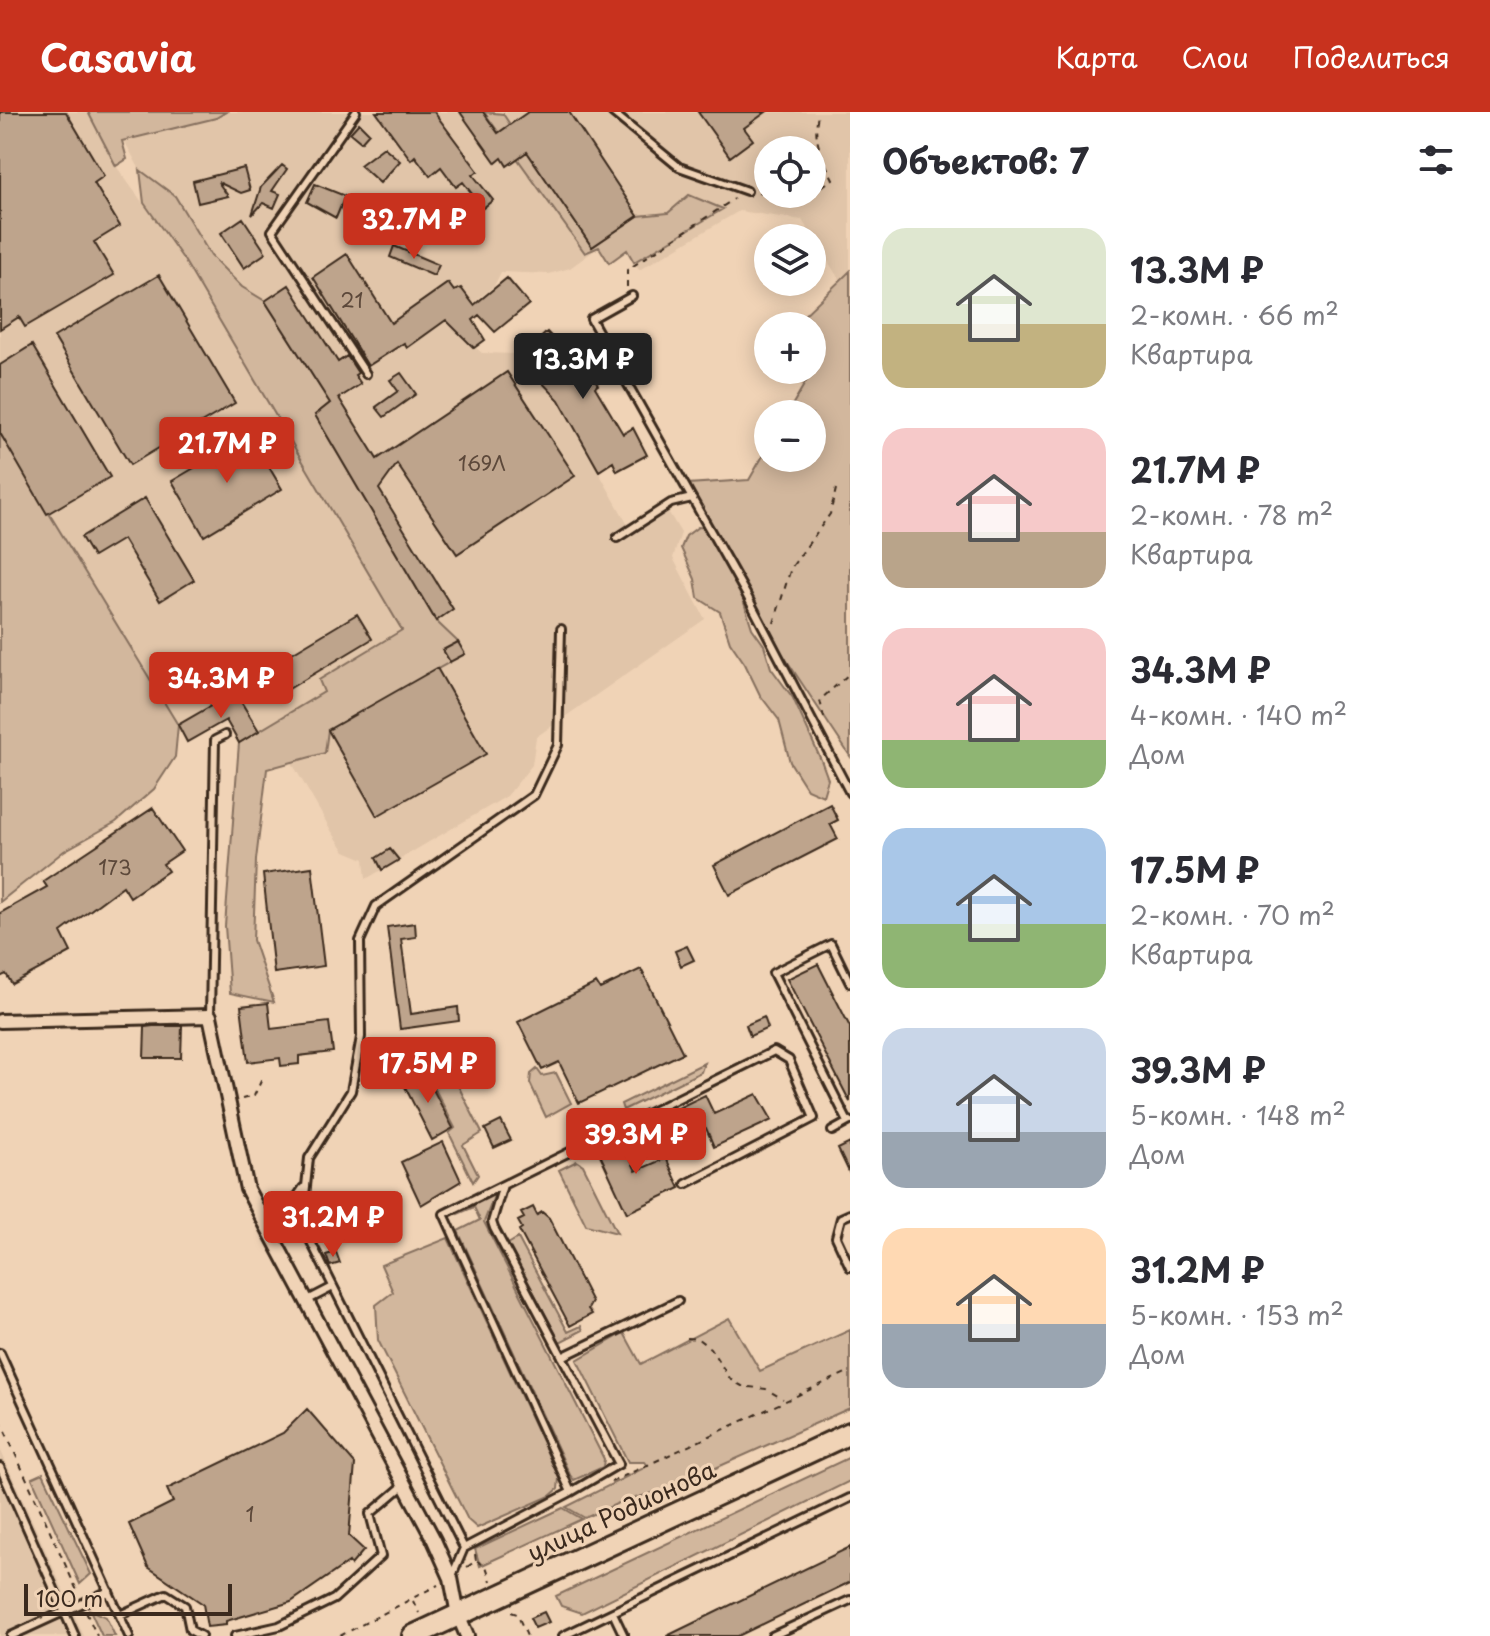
<!DOCTYPE html>
<html lang="ru">
<head>
<meta charset="utf-8">
<style>
	:root { --surface:#fff; --page:#f2f2f3; --text:#2b2b33; --muted:#7c7c81; --accent:#c8321e }
	body { margin:0; font-family:"Playpen Sans",sans-serif; background:var(--page); color:var(--text); height:100vh; display:flex; flex-direction:column; font-size:30px; white-space:nowrap }
	* { box-sizing:border-box; margin:0 }
	p { font-size:26px; color:var(--muted) }
	.icon { flex:none; width:44px; height:44px; fill:none; stroke:currentColor; stroke-width:2; stroke-linecap:round; stroke-linejoin:round }
	.map { position:relative; flex:1; overflow:hidden }
	.side { display:flex; flex-direction:column; background:var(--surface); width:640px }
	.side>* { flex:none }
	.controls { position:absolute; left:754px; top:24px; display:grid; gap:16px }
	.controls a { display:grid; place-items:center; width:72px; height:72px; border-radius:50%; background:var(--surface); box-shadow:0 4px 20px #0003; font-size:40px }
	.scale { position:absolute; left:24px; bottom:20px; width:208px; box-sizing:border-box; padding-left:8px; border:4px solid #3b2a1e; border-top:0; font-size:22px; line-height:28px; white-space:nowrap; color:#3b2a1e; -webkit-text-stroke:6px #f0d3b6; paint-order:stroke }
	.price { position:absolute; translate:-50% -68px; padding:0 18px; border-radius:8px; background:var(--accent); color:#fff; font-size:26px; line-height:52px; filter:drop-shadow(0 2px 4px #0008) }
	.price::after { content:''; position:absolute; left:50%; top:48px; width:24px; height:18px; margin-left:-12px; background:inherit; clip-path:polygon(0 0,100% 0,50% 100%) }
	.price.on { background:#222; color:#fff }
	ul { padding:0; list-style:none }
	li { display:flex; align-items:center; gap:24px; height:200px; padding:0 32px }
	li span { display:grid; place-items:center; flex:none; width:224px; height:160px; border-radius:24px; color:#555 }
	li>.icon { margin-inline-start:auto }
	span .icon { width:96px; height:96px; fill:#fffc; stroke-width:1 }
	li b { font-size:34px }
	h2 { display:flex; justify-content:space-between; align-items:center; height:96px; padding:0 32px; font-size:34px }
	header { display:flex; align-items:center; gap:48px; box-sizing:border-box; height:112px; padding:0 40px; background:var(--accent); color:#fff }
	header strong { font-size:38px }
	nav { display:flex; gap:44px; margin-inline-start:auto; font-size:28px }
	main { display:flex; flex:1; min-height:0 }
	.map>svg:first-child { display:block }
</style>
</head>
<body>
<header>
<strong>Casavia</strong>
<nav><a>Карта</a><a>Слои</a><a>Поделиться</a></nav>
</header>
<main>
<div class="map">
<svg width="850" height="1524" viewBox="0 0 850 1524">
	<rect width="100%" height="100%" fill="#f0d3b6"/>
	<filter id="ink" filterUnits="userSpaceOnUse"><feTurbulence type="fractalNoise" baseFrequency=".0125" numOctaves="2"/><feDisplacementMap in="SourceGraphic" scale="16" xChannelSelector="R" yChannelSelector="G"/><feConvolveMatrix kernelMatrix="1 2 1 2 8 2 1 2 1" color-interpolation-filters="sRGB"/></filter>
	<g filter="url(#ink)">
		<!-- built -->
		<path fill="#e1c5a9" fill-rule="evenodd" d="M0 0H88L116 54 184 148 403 519 320 568 325 579 443 554 464 542 436 509 315 303 330 292 265 189 242 175 211 144 175 84 140 58 125 30 222 0H850V159L839 167 802 108 739 99 639 158 627 138 609 151 599 135 570 156 549 162 501 160 494 174 448 212 482 241 515 242 559 288 629 415 666 396 681 421 673 446 705 507 536 625 532 653 507 684 366 767 364 747 345 739 332 720 270 613 239 631 225 608 187 630 0 321ZM768 38H812V82H768Z
			M0 1337 84 1524H0Z"/>
		<!-- green -->
		<path fill="#d2b79d" stroke="#86705e" stroke-width="2" d="M88 0H226L216 6 122 29 127 47 116 54Z
			M484 0 503 2 592 135 638 104 668 101 689 83 723 97 634 150 627 138 609 151 599 135 585 141Z
			M140 58 175 84 211 144 242 175 265 189 330 291 315 303 436 509 458 530 443 538 450 550 328 618 325 641 267 657 256 748 253 828 274 890 230 881 225 814 239 631 324 580 319 568 402 518 184 148 144 91Z
			M850 159V644L740 478 752 516 764 533 771 556 793 586 821 648 828 667 823 684 807 677 790 650 779 608 760 583 745 552 730 530 720 500 698 486 695 467 681 436 686 424 698 415 708 416 718 427 688 372 749 368 768 335V346H812V302H787L808 266 807 258H812V214H800L799 208Z
			M0 321 178 613 175 645 154 677 116 710 64 739 0 790Z
			M442 942 482 1021 463 1033 478 1063 473 1070 449 1021 455 1016 422 952Z
			M704 951 701 960 623 998 621 992Z
			M537 957 542 964 556 961 571 991 546 1005 530 971 531 962Z
			M577 1049 583 1053 617 1121 586 1113 559 1058Z
			M491 1081 494 1084 484 1110 604 1347 603 1355 574 1368 570 1363 458 1119 480 1108 474 1095 458 1102 456 1097Z
			M448 1126 559 1366 558 1377 550 1384 477 1416 468 1408 378 1228 376 1193 393 1180 381 1153Z
			M518 1126 568 1220 581 1214 583 1218 560 1230 508 1132Z
			M729 1206 760 1259 850 1218V1296L671 1376 621 1390 585 1406 566 1395 648 1354 645 1350H628L577 1248 624 1221 641 1252Z
			M850 1345V1369L582 1501 561 1494 556 1484Z
			M43 1361 91 1462 80 1472 32 1366Z
			M563 1396 582 1407 480 1454 475 1437Z
			M90 1498 106 1505 115 1524H102Z"/>
		<!-- building -->
		<path fill="#bea48c" stroke="#3b2a1e" stroke-width="2" d="M0 0H66L104 64 94 71 120 114 94 130 114 163 25 215 19 205 0 217Z
			M376 0H434L478 59 473 63 493 88 483 96 463 70 456 75 441 55 430 64 415 44 411 48Z
			M460 0H483L498 21 528 0H569L638 104 592 135 527 40 507 54 502 46 496 51Z
			M698 0H766L744 16 753 28 730 45Z
			M359 11 369 21 361 30 350 21Z
			M384 35 400 49 380 71 360 53Z
			M282 53 287 57 272 79 280 82 274 96 263 91 252 103 261 75Z
			M244 56 250 78 241 81 218 70 228 84 198 91 193 69Z
			M315 72 345 84 336 106 307 90Z
			M243 106 266 141 244 156 221 121Z
			M394 134 439 153 434 164 390 145Z
			M347 142 391 211 448 171 454 179 461 176 474 193 507 166 529 192 495 220 479 203 473 208 485 228 474 236 446 208 407 236 404 231 368 254 313 165Z
			M159 163 235 291 130 353 54 225Z
			M289 173 338 250 347 244 358 261 355 263 361 272 339 286 377 347 507 260 575 364 457 442 397 352 379 377 453 497 436 509 315 303 330 291 265 189Z
			M547 220 565 239 574 233 604 247 607 255 594 264 598 273 595 275 623 322 633 316 647 343 617 359 613 350 599 359 559 288 519 246Z
			M32 233 110 365 47 402 0 321V253Z
			M401 261 416 282 384 305 376 295 398 279 390 268Z
			M250 323 282 377 204 424 172 369Z
			M145 386 194 468 160 489 123 427 93 445 81 425Z
			M357 502 372 527 272 587 257 562Z
			M458 530 465 542 450 550 443 538Z
			M437 556 486 642 377 704 328 618Z
			M235 580 259 619 239 631 226 608 187 630 178 613Z
			M830 692 838 708 830 712 838 727 729 783 714 753Z
			M153 696 182 739 163 752 168 759 130 785 123 774 61 820 71 840 12 872 6 862 0 865V801L47 775 43 769Z
			M390 737 399 748 382 758 376 746Z
			M312 755 324 854 274 861 263 762Z
			M415 811 416 825 401 827 411 902 458 895 459 909 400 917 387 815Z
			M687 834 694 848 681 854 675 839Z
			M818 852 850 915V990L787 867Z
			M641 857 683 941 579 991 559 950 542 958 518 910 596 871 600 877Z
			M268 891 271 917 329 910 333 940 299 944V952L281 954 280 946 248 950 241 894Z
			M764 905 768 916 750 924 746 913Z
			M153 914H182L181 946H144L145 915Z
			M423 958 453 1016 432 1028 402 969Z
			M757 982 772 1008 714 1035 706 1016 663 1036 649 1010 705 983 714 1002Z
			M501 1009 511 1028 494 1036 485 1017Z
			M620 1024 636 1059 666 1046 680 1076 627 1101 596 1034Z
			M443 1030 461 1069 421 1093 401 1050Z
			M850 1031V1062L838 1037Z
			M533 1095 537 1103 542 1100 549 1106 592 1190 588 1197 592 1202 570 1214 519 1118 522 1116 518 1109 524 1106 521 1101Z
			M336 1140 340 1151 330 1154 326 1143Z
			M307 1297 355 1352 349 1424 364 1438 351 1453 349 1450 291 1490 226 1509V1513L207 1515 203 1492 148 1455 129 1412 173 1390 167 1377 283 1321Z
			M850 1435V1470L738 1524H667Z
			M544 1500 549 1510 535 1516 530 1506Z"/>
		<g fill="none" stroke-linecap="round" stroke-linejoin="round">
			<!-- lane casing -->
			<g stroke="#3b2a1e" stroke-width="12">
				<path id="lane" d="M356 0 272 119 366 262
					M612 0 679 55 747 79
					M632 184 591 207 746 482 850 681
					M617 426 671 391 692 386
					M210 904 215 628 225 623
					M848 1010 773 861 831 832 850 871
					M832 1019 850 1009
					M503 1073 492 1110 494 1116 619 1352 571 1380
					M262 1102 273 1106 289 1097 303 1076
					M850 1102 841 1106 836 1125 850 1155
					M306 1189 333 1175
					M0 1241 129 1524
					M562 1245 678 1189
					M0 1355 75 1524
					M464 1436 571 1380 444 1102 774 939 789 948 814 1006 686 1072
					M452 1464 464 1436 302 1112 309 1046 351 979 361 925 360 829 376 794 534 683 558 633 561 517
					M613 1501 624 1524
					M120 1503 166 1482 185 1494 190 1518 201 1524
					M11 1524 109 1479
					M235 1524 279 1514 334 1487 381 1444 370 1402 404 1373
					M563 1524 850 1386
					M772 1524 850 1488"/>
			</g>
			<!-- street casing -->
			<g stroke="#3b2a1e" stroke-width="18">
				<path id="street" d="M0 909 210 904 247 1077 434 1428 451 1466 458 1503 467 1524"/>
			</g>
			<!-- primary casing -->
			<g stroke="#3b2a1e" stroke-width="26">
				<path id="primary" d="M413 1524 850 1321"/>
			</g>
			<!-- path -->
			<path stroke="#3b2a1e" stroke-width="2" stroke-dasharray="6 6" stroke-linecap="butt" d="M758 81 803 87 811 82
				M812 81 833 67C822 45 811 25 819 0
				M627 175V158L734 87
				M774 511 791 456 830 402 836 377
				M824 606 820 588 850 561
				M242 987 254 984 262 967
				M687 1226 698 1227 710 1236 731 1268 742 1274 766 1277 783 1287
				M0 1308 79 1483
				M611 1370 850 1259
				M477 1449 486 1454 491 1469
				M467 1455 476 1449 475 1442
				M413 1489 419 1501
				M86 1500 97 1524
				M511 1500 517 1502 527 1524
				M340 1524 438 1473"/>
			<!-- lane -->
			<use href="#lane" stroke="#f0d3b6" stroke-width="6"/>
			<!-- street -->
			<use href="#street" stroke="#f0d3b6" stroke-width="12"/>
			<!-- primary -->
			<use href="#primary" stroke="#f0d3b6" stroke-width="20"/>
		</g>
	</g>
	<g text-anchor="middle" dominant-baseline="central" stroke-width="6" stroke-linejoin="round" paint-order="stroke">
		<!-- number labels -->
		<g font-size="20" fill="#5c483a">
			<text x="352" y="188">21</text>
			<text x="482" y="351">169Л</text>
			<text x="115" y="755">173</text>
			<text x="250" y="1402">1</text>
		</g>
		<!-- street labels -->
		<g font-size="24" fill="#3b2a1e" stroke="#f0d3b6">
			<text transform="translate(621 1398) rotate(-25)">улица Родионова</text>
		</g>
	</g>
</svg>
<div class="controls">
<a><svg class="icon" aria-label="locate" viewBox="0 0 24 24"><circle cx="12" cy="12" r="6"/><path d="M12 2v4M12 18v4M2 12h4M18 12h4"/></svg></a>
<a><svg class="icon" aria-label="layers" viewBox="0 0 24 24"><path d="M12 4l9 5-9 5-9-5zM3 14l9 5 9-5"/></svg></a>
<a>+</a>
<a>−</a>
</div>
<div class="scale">100 m</div>
<b class="price" style="left:414px;top:149px">32.7M ₽</b>
<b class="price on" style="left:583px;top:289px">13.3M ₽</b>
<b class="price" style="left:227px;top:373px">21.7M ₽</b>
<b class="price" style="left:221px;top:608px">34.3M ₽</b>
<b class="price" style="left:428px;top:993px">17.5M ₽</b>
<b class="price" style="left:636px;top:1064px">39.3M ₽</b>
<b class="price" style="left:333px;top:1147px">31.2M ₽</b>
</div>
<section class="side">
<h2>Объектов: 7<svg class="icon" aria-label="filters" viewBox="0 0 24 24"><path d="M4 7h16M4 17h16"/><circle cx="9" cy="7" r="2"/><circle cx="15" cy="17" r="2"/></svg></h2>
<ul>
<li><span style="background:linear-gradient(#dfe7d0 60%,#c2b280 0)"><svg class="icon" aria-label="home" viewBox="0 0 24 24"><path d="M3 11l9-7 9 7M6 9v11h12V9"/></svg></span><div><b>13.3M ₽</b><p>2-комн. · 66 m²</p><p>Квартира</p></div></li>
<li><span style="background:linear-gradient(#f6c9c9 65%,#b9a48a 0)"><svg class="icon" aria-label="home" viewBox="0 0 24 24"><path d="M3 11l9-7 9 7M6 9v11h12V9"/></svg></span><div><b>21.7M ₽</b><p>2-комн. · 78 m²</p><p>Квартира</p></div></li>
<li><span style="background:linear-gradient(#f6c9c9 70%,#8fb573 0)"><svg class="icon" aria-label="home" viewBox="0 0 24 24"><path d="M3 11l9-7 9 7M6 9v11h12V9"/></svg></span><div><b>34.3M ₽</b><p>4-комн. · 140 m²</p><p>Дом</p></div></li>
<li><span style="background:linear-gradient(#a9c7e8 60%,#8fb573 0)"><svg class="icon" aria-label="home" viewBox="0 0 24 24"><path d="M3 11l9-7 9 7M6 9v11h12V9"/></svg></span><div><b>17.5M ₽</b><p>2-комн. · 70 m²</p><p>Квартира</p></div></li>
<li><span style="background:linear-gradient(#c9d6e8 65%,#9aa5b1 0)"><svg class="icon" aria-label="home" viewBox="0 0 24 24"><path d="M3 11l9-7 9 7M6 9v11h12V9"/></svg></span><div><b>39.3M ₽</b><p>5-комн. · 148 m²</p><p>Дом</p></div></li>
<li><span style="background:linear-gradient(#ffd9b3 60%,#9aa5b1 0)"><svg class="icon" aria-label="home" viewBox="0 0 24 24"><path d="M3 11l9-7 9 7M6 9v11h12V9"/></svg></span><div><b>31.2M ₽</b><p>5-комн. · 153 m²</p><p>Дом</p></div></li>
</ul>
</section>
</main>
</body>
</html>
